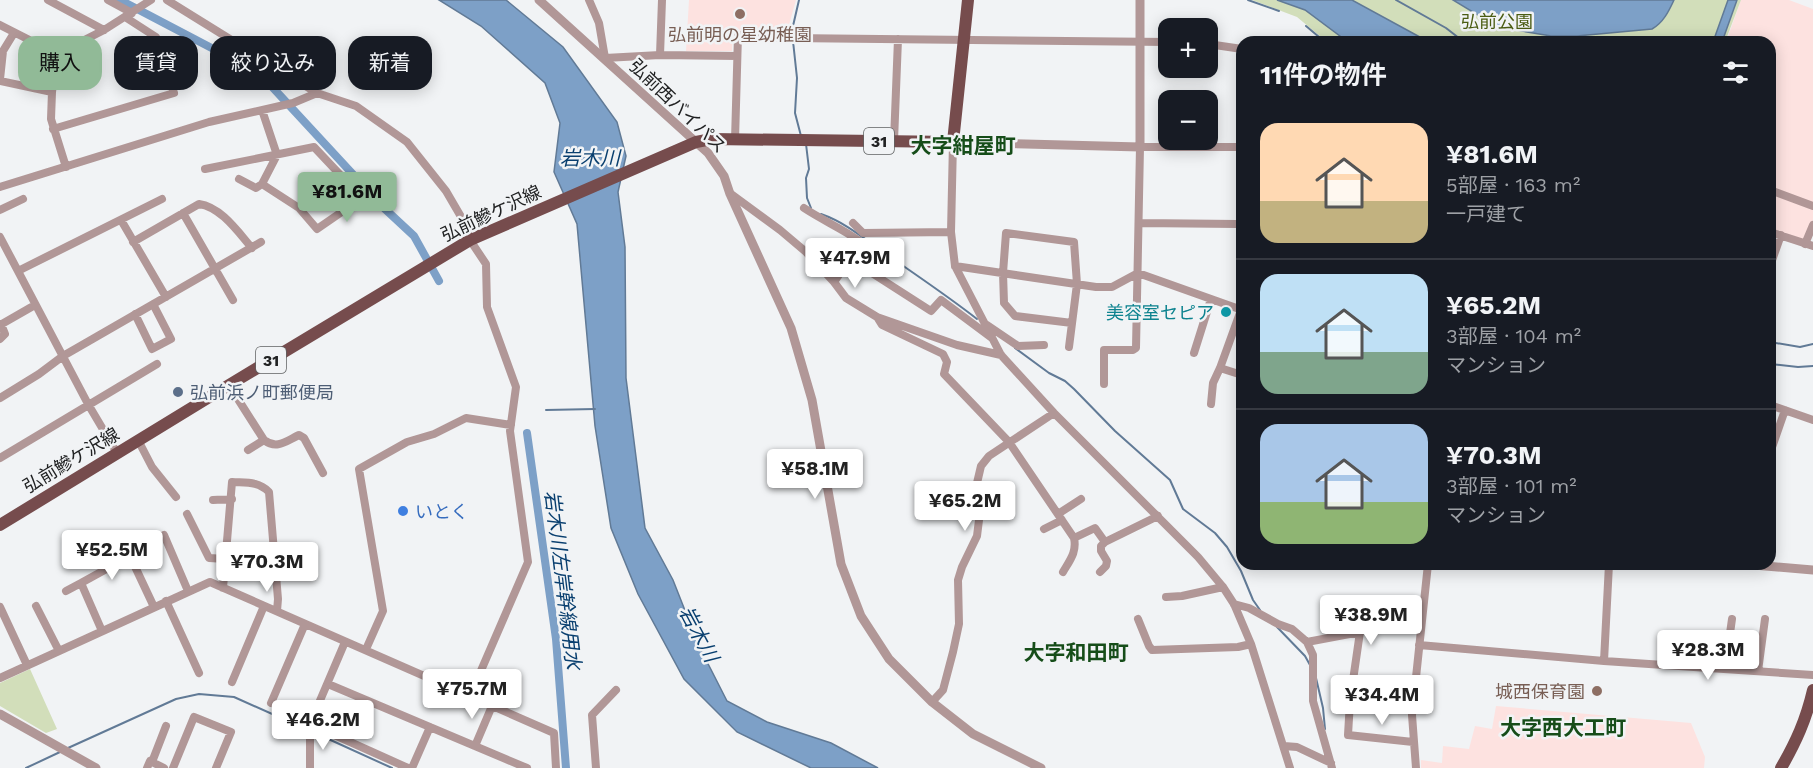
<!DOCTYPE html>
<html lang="ja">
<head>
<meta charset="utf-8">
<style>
	:root { --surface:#171b24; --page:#242831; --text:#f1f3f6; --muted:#9ea1a6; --line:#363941; --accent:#91ba97 }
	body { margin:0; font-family:"Work Sans","Noto Sans JP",sans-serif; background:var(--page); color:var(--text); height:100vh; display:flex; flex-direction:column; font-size:22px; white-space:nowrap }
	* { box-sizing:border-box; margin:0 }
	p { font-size:20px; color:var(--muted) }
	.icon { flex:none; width:33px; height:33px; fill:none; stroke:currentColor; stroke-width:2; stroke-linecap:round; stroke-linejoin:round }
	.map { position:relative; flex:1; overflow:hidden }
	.details { position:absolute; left:1236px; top:36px; width:540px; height:534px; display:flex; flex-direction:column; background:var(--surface); border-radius:18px; box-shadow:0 3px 15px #0003 }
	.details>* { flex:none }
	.top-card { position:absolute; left:18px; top:36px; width:570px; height:54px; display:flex; gap:12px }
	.buttons { position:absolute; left:1158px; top:18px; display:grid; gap:12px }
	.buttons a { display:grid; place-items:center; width:60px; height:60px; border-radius:12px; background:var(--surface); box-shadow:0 3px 15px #0003; font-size:30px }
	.price { position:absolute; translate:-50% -51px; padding:0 14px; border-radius:6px; background:#fff; color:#222; font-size:20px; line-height:39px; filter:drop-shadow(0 2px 3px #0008) }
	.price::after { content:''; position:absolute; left:50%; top:36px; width:18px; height:14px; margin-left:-9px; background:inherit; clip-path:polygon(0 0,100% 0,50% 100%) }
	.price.active { background:var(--accent); color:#111 }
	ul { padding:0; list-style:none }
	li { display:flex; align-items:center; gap:18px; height:150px; padding:0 24px }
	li+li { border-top:2px solid var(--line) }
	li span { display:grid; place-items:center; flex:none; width:168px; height:120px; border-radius:18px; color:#555 }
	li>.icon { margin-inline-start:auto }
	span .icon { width:72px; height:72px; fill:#fffc; stroke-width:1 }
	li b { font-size:26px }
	h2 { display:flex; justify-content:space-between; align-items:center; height:72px; padding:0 24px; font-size:26px }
	.pill { padding:0 21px; border-radius:18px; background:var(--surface); box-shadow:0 3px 15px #0003; font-size:21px; line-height:54px }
	.pill.active { background:var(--accent); color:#111 }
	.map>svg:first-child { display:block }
</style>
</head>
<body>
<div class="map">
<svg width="1813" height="768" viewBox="0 0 1813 768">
	<rect width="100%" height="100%" fill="#f1f3f5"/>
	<!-- education -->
	<path fill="#fde2e0" d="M689 0H796L787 32H733L732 51H686Z
		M1741 0H1789L1813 9V220L1804 240 1770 228V42H1726Z
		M1496 706 1691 723 1705 757 1704 768H1421V760L1442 763 1443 746 1469 749 1475 726 1492 729Z"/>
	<!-- green -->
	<path fill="#d2deba" d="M1252 0H1741L1725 42H1327L1297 17Z
		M30 669 57 729 46 733 0 706V683Z"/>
	<!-- water -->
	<path fill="#7da0c7" stroke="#617a96" stroke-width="1.5" d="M439 0H506L563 47 617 122 626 156 618 192 625 247 626 378 645 528 673 580 699 646 727 701 767 722 831 743 878 768H811L737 732 684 679 638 594 611 528 595 426 577 224 554 172 560 123 545 83 481 26Z
		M1277 0H1352L1429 42H1348L1305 10Z
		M1453 0H1674C1669 11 1663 23 1652 29L1577 36H1551L1527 32 1496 26Z
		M1728 0H1737L1722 42H1713Z"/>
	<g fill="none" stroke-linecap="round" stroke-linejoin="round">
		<!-- stream -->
		<path stroke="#617a96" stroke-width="2" d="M1248 0 1279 11
			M1396 0 1446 28 1464 42
			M1306 26 1325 42
			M793 35V26L799 0
			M793 41 797 78 795 113 801 136
			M806 144 809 169 806 178 807 198 811 208
			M821 214C847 223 867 241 889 256 919 277 949 297 977 319
			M1770 342 1800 347 1813 344
			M1015 348 1049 373 1065 381 1074 389 1115 431 1170 480 1183 509 1215 533 1227 547 1241 571 1253 600 1260 610
			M1770 364 1798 367 1813 366
			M546 410 595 409
			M1277 627 1305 656 1310 665
			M1316 678 1323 708 1325 729
			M313 732 392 768
			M68 748 176 699 199 694 234 697 308 730
			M26 768 60 752"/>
		<!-- canal -->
		<path stroke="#7da0c7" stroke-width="8" d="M120 0 244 65 263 77 385 209 414 236 439 281
			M527 433 556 639 566 768"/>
		<!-- minor -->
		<path stroke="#b19797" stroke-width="8" d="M48 0 104 30
			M108 0 132 13
			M167 0 317 93 356 106 407 142 446 191 467 227 470 240 486 264 487 307 516 387 510 431 528 562 470 696
			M589 0 599 23 605 58 660 55 737 56
			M0 25 57 54
			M1208 44 1242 49
			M660 55 662 0
			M0 79 3 51 14 33
			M0 81 52 92
			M53 129 174 93 156 37 125 17
			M735 140 738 35 788 38 1168 42
			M894 141 898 39
			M953 142 951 232 955 266 1001 355 1054 413 1198 557 1223 587 1234 604 1251 644 1290 768
			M66 167 51 119 52 92 57 54 104 30 151 0
			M205 169 314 147 362 198 317 229 299 208 262 184 277 155 262 110
			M239 179 256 188 262 184
			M0 187 209 122 293 103 317 93
			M1770 190 1813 206
			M731 194 780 230 806 252 834 282 846 298 877 317 957 345 1001 355
			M1241 202V147
			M804 208C822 220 841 228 858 240L850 259 834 282
			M0 210 23 199
			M183 213 233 300
			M121 220 166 297
			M853 223 863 233 951 232
			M1139 223 1237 224
			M1770 232 1813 246
			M0 237 88 404 117 453
			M133 242 199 204C221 207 238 232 252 248
			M1805 244 1813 225
			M850 259 931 311 941 300 992 338
			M955 266 1096 287H1112L1138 273 1242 310
			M1770 266 1781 235
			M18 271 162 199
			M135 314 152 349 171 339 153 304
			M877 317 882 325 943 354 947 362 944 374 1009 442 1074 538 1095 528 1105 542
			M0 325 35 305
			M987 325 1018 346 1044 345
			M0 339 5 334 1 324
			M1069 347 1077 284 1074 242 1006 233 1003 273 1004 303 1015 316 1072 323
			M1194 353 1211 299
			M1220 368 1242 375
			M1104 384V350H1133L1136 348 1140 147H1242
			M229 385 264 440C277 450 286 441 299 435L304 438 323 473
			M0 398 39 374 63 356 261 242
			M1211 404 1213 383 1220 368 1241 310
			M1770 405 1813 420
			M138 440 152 467 176 497
			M248 450 264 440
			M1770 453 1785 410
			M0 458 157 364
			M213 500 232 499
			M187 514 209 558 226 559
			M1058 514 1081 499
			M1044 529 1062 520
			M164 535 188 591
			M1063 572C1070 560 1077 552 1074 538
			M1100 572 1106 566 1107 561 1101 551V546L1105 542 1158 516
			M223 588 232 482C246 483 258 481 269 492L278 599 277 611
			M66 591 81 583
			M1166 597 1182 596 1223 587
			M166 601 199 673
			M1234 604 1249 608 1278 624 1292 629 1307 642 1313 655V701L1332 768
			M36 606 59 651
			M0 607 27 665
			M1138 619 1149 646 1152 650 1238 647 1251 644
			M102 631 81 583 130 556 154 607
			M1307 642 1360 632 1350 701 1348 735 1413 742
			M1419 645 1604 661 1813 675
			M367 647 383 611 359 469 407 442 434 434 466 418 511 425
			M1604 661 1609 564
			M1725 669 1732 619
			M1758 671 1765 619
			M0 678 210 582 554 733 556 768
			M232 682 264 606
			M328 684 527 768
			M932 702 943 690 953 652 959 624 958 580 962 567 977 536 979 520 977 483 981 466 989 456 1054 413
			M271 703 305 624
			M310 724 408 768
			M475 746 492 706
			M1284 746 1297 747 1331 763
			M152 762 166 726
			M147 768 150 761 164 768
			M173 768 194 717 231 732 216 768
			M310 768V724L345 642
			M412 768 430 727
			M596 768 592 715 616 690
			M1416 768 1412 715 1428 564"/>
		<!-- tertiary -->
		<path stroke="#b19797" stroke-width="9" d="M539 0 708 153 724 176 730 194 791 328 812 400 841 564 861 616 889 659 932 702 973 734 1041 768
			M953 142 1140 147V0
			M1742 564 1813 570
			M0 714 96 768"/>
		<!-- primary -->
		<path stroke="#764c4d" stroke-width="12" d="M0 525 229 385 470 240 696 142 712 139 953 142 968 0
			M1781 768C1796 742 1806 720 1813 690"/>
	</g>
	<!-- markers -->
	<g fill="#8d6e63" stroke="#f1f3f5" stroke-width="2">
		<circle cx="740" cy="14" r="6"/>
		<circle cx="1597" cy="691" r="6"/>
	</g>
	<circle fill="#0f9aa8" stroke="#f1f3f5" stroke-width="2" cx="1226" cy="312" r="6"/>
	<circle fill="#5c6f8a" stroke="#f1f3f5" stroke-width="2" cx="178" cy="392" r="6"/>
	<circle fill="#3f7fe0" stroke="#f1f3f5" stroke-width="2" cx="403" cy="511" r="6"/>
	<g text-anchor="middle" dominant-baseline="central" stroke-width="5" stroke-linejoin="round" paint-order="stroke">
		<!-- shield labels -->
		<g fill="#f1f3f5" stroke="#5f6162" stroke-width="1.5">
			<rect x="864" y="128" width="30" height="26" rx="4.5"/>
			<rect x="256" y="347" width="30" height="26" rx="4.5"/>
		</g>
		<g font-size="16" font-weight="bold" fill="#212223">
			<text x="879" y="141">31</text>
			<text x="271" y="360">31</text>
		</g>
		<!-- park labels -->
		<g font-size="18" fill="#4b5d13" stroke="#f1f3f5">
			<text x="1497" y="21">弘前公園</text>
		</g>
		<!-- education labels -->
		<g font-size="18" fill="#785e54" stroke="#f1f3f5">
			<text x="740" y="34">弘前明の星幼稚園</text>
			<text x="1585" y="691" text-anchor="end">城西保育園</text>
		</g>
		<!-- street labels -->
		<g font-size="18" fill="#212223" stroke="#f1f3f5">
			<text transform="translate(678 106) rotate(44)">弘前西バイパス</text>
			<text transform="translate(491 213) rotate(-25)">弘前鰺ケ沢線</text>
			<text transform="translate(71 460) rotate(-31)">弘前鰺ケ沢線</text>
		</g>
		<!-- culture labels -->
		<g font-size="18" fill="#0d838f" stroke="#f1f3f5" text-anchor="end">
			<text x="1214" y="312">美容室セピア</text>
		</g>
		<!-- service labels -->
		<g font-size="18" fill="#4e5e75" stroke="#f1f3f5" text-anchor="start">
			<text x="190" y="392">弘前浜ノ町郵便局</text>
		</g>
		<!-- shop labels -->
		<g font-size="18" fill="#366cbe" stroke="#f1f3f5" text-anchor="start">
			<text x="415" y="511">いとく</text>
		</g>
		<!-- water labels -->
		<g font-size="20" font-style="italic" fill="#093f6f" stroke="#f1f3f5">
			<text x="590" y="158">岩木川</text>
			<text transform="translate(563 580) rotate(83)">岩木川左岸幹線用水</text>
			<text transform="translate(699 634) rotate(62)">岩木川</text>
		</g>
		<!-- quarter labels -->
		<g font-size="21" font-weight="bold" fill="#164d19" stroke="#f1f3f5">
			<text x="963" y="145">大字紺屋町</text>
			<text x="1076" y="652">大字和田町</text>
			<text x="1563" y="727">大字西大工町</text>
		</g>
	</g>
</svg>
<div class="buttons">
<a>+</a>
<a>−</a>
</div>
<b class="price active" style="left:347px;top:223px">¥81.6M</b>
<b class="price" style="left:855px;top:289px">¥47.9M</b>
<b class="price" style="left:815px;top:500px">¥58.1M</b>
<b class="price" style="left:965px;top:532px">¥65.2M</b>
<b class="price" style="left:112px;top:581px">¥52.5M</b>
<b class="price" style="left:267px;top:593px">¥70.3M</b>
<b class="price" style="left:1371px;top:646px">¥38.9M</b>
<b class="price" style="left:1708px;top:681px">¥28.3M</b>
<b class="price" style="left:472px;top:720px">¥75.7M</b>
<b class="price" style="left:1382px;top:726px">¥34.4M</b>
<b class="price" style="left:323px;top:751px">¥46.2M</b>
<div class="top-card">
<a class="pill active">購入</a>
<a class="pill">賃貸</a>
<a class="pill">絞り込み</a>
<a class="pill">新着</a>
</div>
<section class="details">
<h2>11件の物件<svg class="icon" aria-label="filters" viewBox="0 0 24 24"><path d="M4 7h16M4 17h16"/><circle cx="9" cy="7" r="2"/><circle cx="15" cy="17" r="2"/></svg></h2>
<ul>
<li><span style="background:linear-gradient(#ffd9b3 65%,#c2b280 0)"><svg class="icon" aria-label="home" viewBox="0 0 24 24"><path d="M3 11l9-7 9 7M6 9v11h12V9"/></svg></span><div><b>¥81.6M</b><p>5部屋 · 163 m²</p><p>一戸建て</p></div></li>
<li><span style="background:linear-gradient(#bfe0f5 65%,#7fa58c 0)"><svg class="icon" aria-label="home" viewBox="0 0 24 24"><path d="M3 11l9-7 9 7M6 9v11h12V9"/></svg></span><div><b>¥65.2M</b><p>3部屋 · 104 m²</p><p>マンション</p></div></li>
<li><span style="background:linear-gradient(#a9c7e8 65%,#8fb573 0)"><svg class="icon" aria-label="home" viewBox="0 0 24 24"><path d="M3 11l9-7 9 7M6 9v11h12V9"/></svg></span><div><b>¥70.3M</b><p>3部屋 · 101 m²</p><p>マンション</p></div></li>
</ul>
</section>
</div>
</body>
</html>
